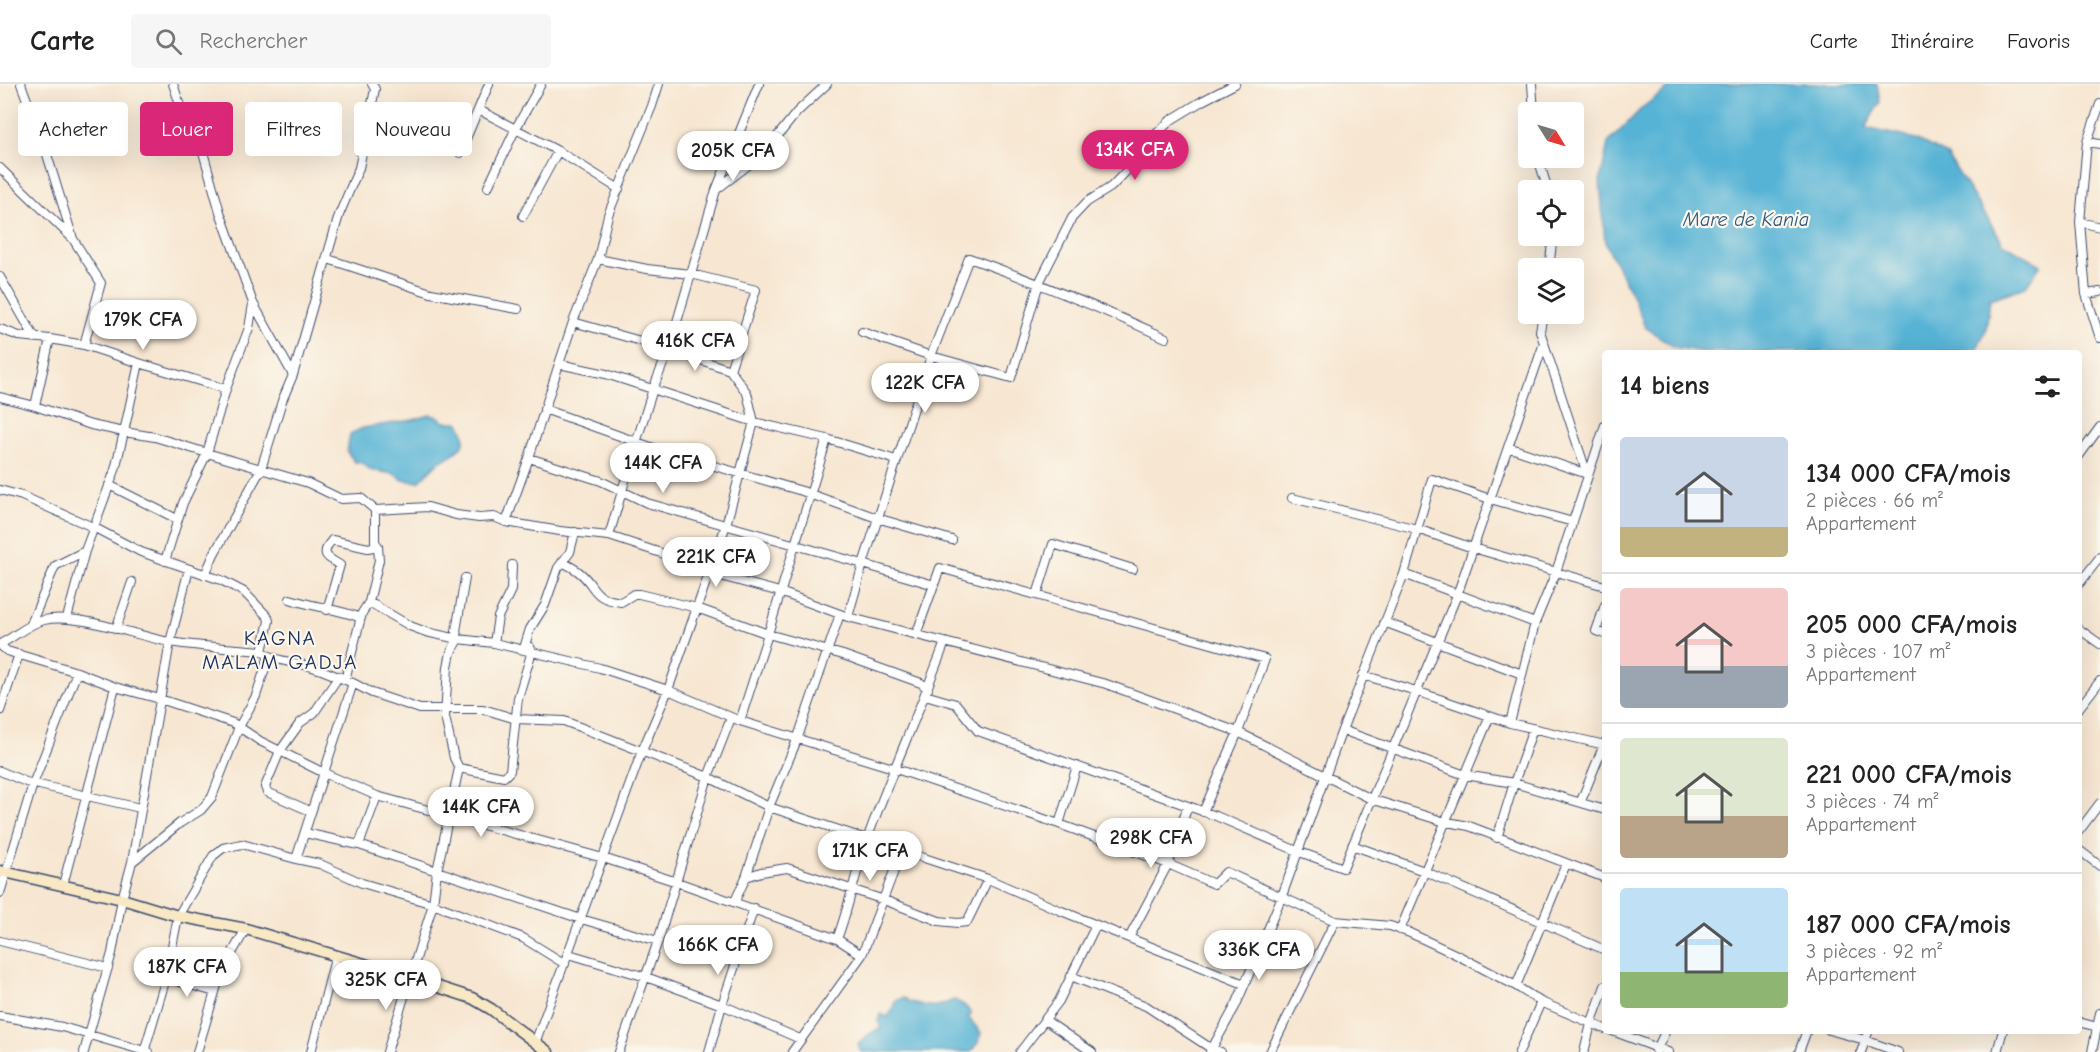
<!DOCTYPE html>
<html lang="fr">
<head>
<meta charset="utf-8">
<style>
	:root { --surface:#fff; --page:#f6f6f6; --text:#222; --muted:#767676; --line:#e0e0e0; --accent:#db2777 }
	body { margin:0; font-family:"Comic Neue",sans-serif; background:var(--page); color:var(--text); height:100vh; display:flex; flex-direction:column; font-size:22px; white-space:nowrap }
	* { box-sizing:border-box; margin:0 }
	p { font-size:20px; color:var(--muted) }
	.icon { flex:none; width:33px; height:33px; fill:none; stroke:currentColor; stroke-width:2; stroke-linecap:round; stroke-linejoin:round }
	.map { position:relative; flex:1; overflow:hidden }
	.panel { position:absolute; left:1602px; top:266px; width:480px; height:684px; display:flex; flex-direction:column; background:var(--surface); border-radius:6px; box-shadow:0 6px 24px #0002 }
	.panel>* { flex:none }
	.hud { position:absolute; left:18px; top:18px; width:570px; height:54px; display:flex; gap:12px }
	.needle { width:39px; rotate:127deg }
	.controls { position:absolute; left:1518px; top:18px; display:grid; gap:12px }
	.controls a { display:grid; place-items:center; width:66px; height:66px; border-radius:6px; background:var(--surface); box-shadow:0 6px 24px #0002; font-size:30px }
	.price { position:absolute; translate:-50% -51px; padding:0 14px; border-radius:21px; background:#fff; color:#222; font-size:20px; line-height:39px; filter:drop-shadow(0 2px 3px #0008) }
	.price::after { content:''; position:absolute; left:50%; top:36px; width:18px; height:14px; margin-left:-9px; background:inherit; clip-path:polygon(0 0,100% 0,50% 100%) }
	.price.on { background:var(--accent); color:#fff }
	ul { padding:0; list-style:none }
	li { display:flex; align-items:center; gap:18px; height:150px; padding:0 18px }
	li+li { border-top:2px solid var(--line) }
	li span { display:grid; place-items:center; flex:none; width:168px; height:120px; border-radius:6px; color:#555 }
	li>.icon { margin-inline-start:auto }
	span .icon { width:72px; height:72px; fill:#fffc; stroke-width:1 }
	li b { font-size:26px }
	h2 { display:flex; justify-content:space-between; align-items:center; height:72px; padding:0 18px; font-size:26px }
	.tag { padding:0 21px; border-radius:6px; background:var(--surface); box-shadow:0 6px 24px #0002; font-size:21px; line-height:54px }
	.tag.on { background:var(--accent); color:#fff }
	header { display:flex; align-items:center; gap:36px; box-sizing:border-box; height:84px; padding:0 30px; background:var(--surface); border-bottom:2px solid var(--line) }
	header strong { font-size:28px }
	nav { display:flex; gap:33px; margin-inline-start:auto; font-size:21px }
	.search { width:420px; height:54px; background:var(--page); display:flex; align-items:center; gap:15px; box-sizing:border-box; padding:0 21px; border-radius:6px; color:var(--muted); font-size:22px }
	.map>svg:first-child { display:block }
</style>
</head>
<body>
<header>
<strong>Carte</strong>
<div class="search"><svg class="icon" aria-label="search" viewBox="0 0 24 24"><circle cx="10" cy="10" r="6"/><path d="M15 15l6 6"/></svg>Rechercher</div>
<nav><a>Carte</a><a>Itinéraire</a><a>Favoris</a></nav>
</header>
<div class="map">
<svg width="2100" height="968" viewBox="0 0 2100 968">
	<rect width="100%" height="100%" fill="#fbf7ec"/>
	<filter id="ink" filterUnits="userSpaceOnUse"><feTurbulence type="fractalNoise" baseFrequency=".0167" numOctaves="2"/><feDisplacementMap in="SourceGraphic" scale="12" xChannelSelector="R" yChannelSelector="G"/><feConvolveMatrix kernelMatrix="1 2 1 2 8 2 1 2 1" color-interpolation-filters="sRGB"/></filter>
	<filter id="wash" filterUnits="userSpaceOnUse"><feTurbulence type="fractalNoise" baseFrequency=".008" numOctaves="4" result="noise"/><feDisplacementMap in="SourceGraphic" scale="24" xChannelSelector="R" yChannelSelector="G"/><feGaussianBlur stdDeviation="1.35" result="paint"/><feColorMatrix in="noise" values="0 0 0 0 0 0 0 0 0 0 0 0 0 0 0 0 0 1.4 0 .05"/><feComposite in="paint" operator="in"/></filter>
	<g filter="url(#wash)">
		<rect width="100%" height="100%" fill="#f7e6d1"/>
		<!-- water -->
		<path fill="#57b3d5" stroke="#39719a" stroke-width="1.5" d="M1689 0H1877L1880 18 1865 44 1916 55 1947 71 2003 159 2041 181 2025 203 1990 215 1986 246 1975 268H1703L1674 263 1645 243 1634 215 1605 158 1600 97 1608 59 1643 23 1673 1 1688 2Z
			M430 331 439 333 444 338H458C474 361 458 367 441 377 432 382 426 391 419 398L403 396 394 390 371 386 360 378H355L347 368 350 350 363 344 413 336Z
			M902 914 907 915 908 918C915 918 920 921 928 922 937 924 945 919 954 916 962 920 968 922 971 931L968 933 981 949 979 957 971 968H861L858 961C864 954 873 947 881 944L878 937 880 930 887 933 892 927 895 917Z"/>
	</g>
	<g filter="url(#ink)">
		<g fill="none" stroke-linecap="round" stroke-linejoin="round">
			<!-- street casing -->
			<g stroke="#3c4a6f" stroke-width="10">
				<path id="street" d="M21 0 45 64 73 155 101 199 84 261
					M173 0 178 15 203 68 220 128 253 219 293 291 282 317 261 385 214 470 205 491
					M1532 0 1534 28
					M2100 20 2087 58 2100 60
					M479 26 558 67 619 105
					M2087 58 2080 138 2086 210 2100 208
					M460 69 489 0
					M1538 74 1548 106
					M0 84 72 154
					M488 103 516 44 541 0
					M717 105 764 69 797 28 827 0
					M523 132 558 67
					M2080 138 2100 143
					M328 175 431 209 518 225
					M598 175 608 131 652 22 659 0
					M1549 184 1553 152
					M0 193 35 254
					M2086 210 2100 254
					M1543 230 1540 247 1587 390
					M573 238 669 265 730 286
					M0 245 19 252 50 255
					M862 248 931 272 1011 294 1039 199 1072 134 1087 118 1111 103 1134 79 1154 52 1171 36 1202 17 1235 0
					M559 280 573 238 598 175 647 185 691 190 669 265 653 305 636 359 609 452
					M293 291 339 131 359 84 375 5 372 0
					M226 305 139 279 124 348 155 353 207 369 226 305 249 244 253 220
					M0 313 35 322 91 341 124 348 115 386 85 467 55 482 31 540
					M35 322 50 255 84 261 139 279
					M544 325 662 367 802 407 877 434 952 456
					M1508 363 1587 390
					M2079 372 2100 343
					M529 374 601 397 647 419 863 480 848 533
					M109 401 177 435
					M0 406 22 412 95 444 141 468 221 496 244 508 268 533 269 537 262 567
					M1292 414 1417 445 1473 464 1605 502
					M375 426 428 423 456 431 479 434 494 433 506 438 560 447 609 452 661 469 709 489 780 508 848 533 1106 600 1238 648 1371 715 1442 737 1469 742 1605 794
					M506 438 529 374 559 280 606 290 754 338 827 355 896 376
					M165 477 183 419 207 369 308 399 341 415 361 414 375 426V458L378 462 379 476 369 518 362 529 345 596
					M562 478C568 481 574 484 579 488 597 502 590 514 621 518L634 510H639L697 524 768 550 843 571 921 599 928 605
					M1404 490 1535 539
					M2079 500 2100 473
					M934 501 863 480 931 272 969 174C1036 198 1101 224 1166 254
					M1037 511 1053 460 1133 485
					M290 515C314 523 338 525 361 534
					M369 518 410 542 426 548 458 555 494 559 600 584 668 606 740 637 893 684 1059 740 1168 780 1214 800 1226 788 1335 837 1390 842 1410 849 1457 871 1516 902 1541 918 1605 945
					M1605 521 1596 547 1605 550
					M327 526 340 481C328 474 319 471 332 456L368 464 378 462
					M67 534 85 467
					M1384 538 1522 590
					M116 545 132 498
					M2079 545 2100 560
					M916 551 940 484 1265 575 1238 648 1203 728
					M494 559 498 533 511 506 512 481
					M0 560C15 553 27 540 44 536 76 528 136 552 170 558 200 563 231 564 262 567 275 578 296 578 312 583 327 587 339 594 353 599L296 775 320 780 362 799 433 820 523 854 565 880
					M0 561 7 567 77 588 115 603 160 615 233 639 260 657 324 689 377 712 603 774 677 798 837 855 862 871
					M1363 591 1416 607 1510 639 1605 661
					M353 599 372 609 420 625H483L516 635 564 637 708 693 769 723 988 795 1059 826 1244 900
					M925 611 956 620 978 647 1216 732 1297 767 1343 784 1457 511 1544 259
					M2079 624 2100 597
					M0 627 19 570
					M740 637 768 550 827 355
					M1510 639 1535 539 1556 488 1605 341
					M1342 646 1465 691 1514 699 1605 726
					M459 684 504 693 510 687 518 614 532 567 530 563 525 561 530 545 545 521 558 484 570 468 575 448
					M0 687 26 698 140 724
					M1581 717 1605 658
					M310 727 267 708 265 703 280 667 300 639 314 629 339 592
					M1059 740 1077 682
					M2079 747 2100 719
					M305 749 359 761 581 835 658 857
					M1497 754 1514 699 1533 645
					M359 761 377 712
					M1352 761 1424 787 1605 866
					M2079 766 2100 782
					M132 778 180 739 201 726 212 713 239 643 256 612 269 572
					M746 793 761 788 787 784 884 816 939 837 958 839 967 838 988 795
					M63 801 115 603
					M0 809 33 700 77 588
					M735 817 746 793 769 723 797 656 840 530
					M1400 846 1490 632
					M1129 854 1168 780 1188 722
					M837 855C850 821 856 784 869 750 893 685 921 623 945 558
					M0 857 108 884
					M569 870 646 893 722 921 800 955
					M1071 892 1146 922 1212 965 1221 968
					M166 894 215 908
					M1516 902 1566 780
					M0 932 62 943 148 968
					M1045 936 1092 968
					M2079 938 2097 943
					M1610 946 1668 968
					M1829 946 1865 956 1898 968
					M535 959 642 667 668 606 726 441 754 338 747 309 730 286 756 206 691 190 716 106 759 0
					M1656 967 1666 946
					M84 968 112 869 122 815 132 778 170 558 189 485
					M144 968 166 894 178 832 213 772 223 764 242 760 296 775
					M197 968 221 888 246 845
					M311 968 336 871
					M387 968 433 820 437 787 459 684 454 674 445 633 448 583 451 568 458 555 456 547 465 494
					M619 968 658 857 708 693 731 634
					M709 968 722 921 754 824
					M792 968 862 871 902 766
					M1020 968 1059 917 1096 841
					M1210 968 1236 921 1282 812 1342 646 1404 490 1432 395 1490 415 1573 438
					M1270 968 1335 837
					M1519 968 1541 918
					M1584 968 1591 940 1605 902
					M1799 968 1807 946
					M1861 968 1869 946
					M1997 968 2003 946
					M2092 968 2100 929"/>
			</g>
			<!-- secondary casing -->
			<g stroke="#3c4a6f" stroke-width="13">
				<path id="secondary" d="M0 787 122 815 178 832 246 845 395 889 472 914 491 925 548 968"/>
			</g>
			<!-- street -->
			<use href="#street" stroke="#fff" stroke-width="8"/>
			<!-- secondary -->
			<use href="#secondary" stroke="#f8e8c3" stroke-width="10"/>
		</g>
	</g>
	<g text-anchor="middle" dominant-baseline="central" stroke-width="4.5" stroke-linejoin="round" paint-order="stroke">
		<!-- water labels -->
		<g font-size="20" font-style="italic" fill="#2d5782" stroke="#fbf7ec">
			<text x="1746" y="135">Mare de Kania</text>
		</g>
		<!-- quarter labels -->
		<g font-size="21" letter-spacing="1.5" fill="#1b2f5e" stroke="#fbf7ec">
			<text x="280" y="554">KAGNA<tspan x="280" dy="24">MALAM GADJA</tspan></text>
		</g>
	</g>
</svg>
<div class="controls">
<a><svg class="needle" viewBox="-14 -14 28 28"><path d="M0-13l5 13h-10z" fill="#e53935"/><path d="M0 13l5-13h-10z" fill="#767676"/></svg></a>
<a><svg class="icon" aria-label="locate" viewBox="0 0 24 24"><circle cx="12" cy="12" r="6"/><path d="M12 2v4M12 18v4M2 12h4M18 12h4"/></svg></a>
<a><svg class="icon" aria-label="layers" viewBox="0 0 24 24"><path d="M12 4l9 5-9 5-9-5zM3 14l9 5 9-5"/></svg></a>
</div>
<b class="price on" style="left:1135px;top:97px">134K CFA</b>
<b class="price" style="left:733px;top:98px">205K CFA</b>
<b class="price" style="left:143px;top:267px">179K CFA</b>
<b class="price" style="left:695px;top:288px">416K CFA</b>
<b class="price" style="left:925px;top:330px">122K CFA</b>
<b class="price" style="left:663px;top:410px">144K CFA</b>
<b class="price" style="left:716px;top:504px">221K CFA</b>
<b class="price" style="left:481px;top:754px">144K CFA</b>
<b class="price" style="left:1151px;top:785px">298K CFA</b>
<b class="price" style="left:870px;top:798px">171K CFA</b>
<b class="price" style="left:718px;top:892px">166K CFA</b>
<b class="price" style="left:1259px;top:897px">336K CFA</b>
<b class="price" style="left:187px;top:914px">187K CFA</b>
<b class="price" style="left:386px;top:927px">325K CFA</b>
<div class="hud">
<a class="tag">Acheter</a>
<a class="tag on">Louer</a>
<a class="tag">Filtres</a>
<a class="tag">Nouveau</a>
</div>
<section class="panel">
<h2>14 biens<svg class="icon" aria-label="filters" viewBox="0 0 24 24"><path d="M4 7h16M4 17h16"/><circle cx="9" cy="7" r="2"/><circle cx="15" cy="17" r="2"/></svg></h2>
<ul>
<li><span style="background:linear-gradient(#c9d6e8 75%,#c2b280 0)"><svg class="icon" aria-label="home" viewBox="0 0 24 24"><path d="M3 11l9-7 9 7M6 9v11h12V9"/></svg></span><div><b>134 000 CFA/mois</b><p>2 pièces · 66 m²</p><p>Appartement</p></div></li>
<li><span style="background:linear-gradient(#f6c9c9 65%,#9aa5b1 0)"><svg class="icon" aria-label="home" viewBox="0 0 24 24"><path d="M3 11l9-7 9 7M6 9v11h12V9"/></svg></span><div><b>205 000 CFA/mois</b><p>3 pièces · 107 m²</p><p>Appartement</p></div></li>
<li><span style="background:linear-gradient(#dfe7d0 65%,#b9a48a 0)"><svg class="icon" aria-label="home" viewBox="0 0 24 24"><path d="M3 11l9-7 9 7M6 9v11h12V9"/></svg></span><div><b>221 000 CFA/mois</b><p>3 pièces · 74 m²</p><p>Appartement</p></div></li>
<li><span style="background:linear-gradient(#bfe0f5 70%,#8fb573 0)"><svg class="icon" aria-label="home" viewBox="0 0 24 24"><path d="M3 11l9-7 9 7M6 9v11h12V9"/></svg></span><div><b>187 000 CFA/mois</b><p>3 pièces · 92 m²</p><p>Appartement</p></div></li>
</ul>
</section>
</div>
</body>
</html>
